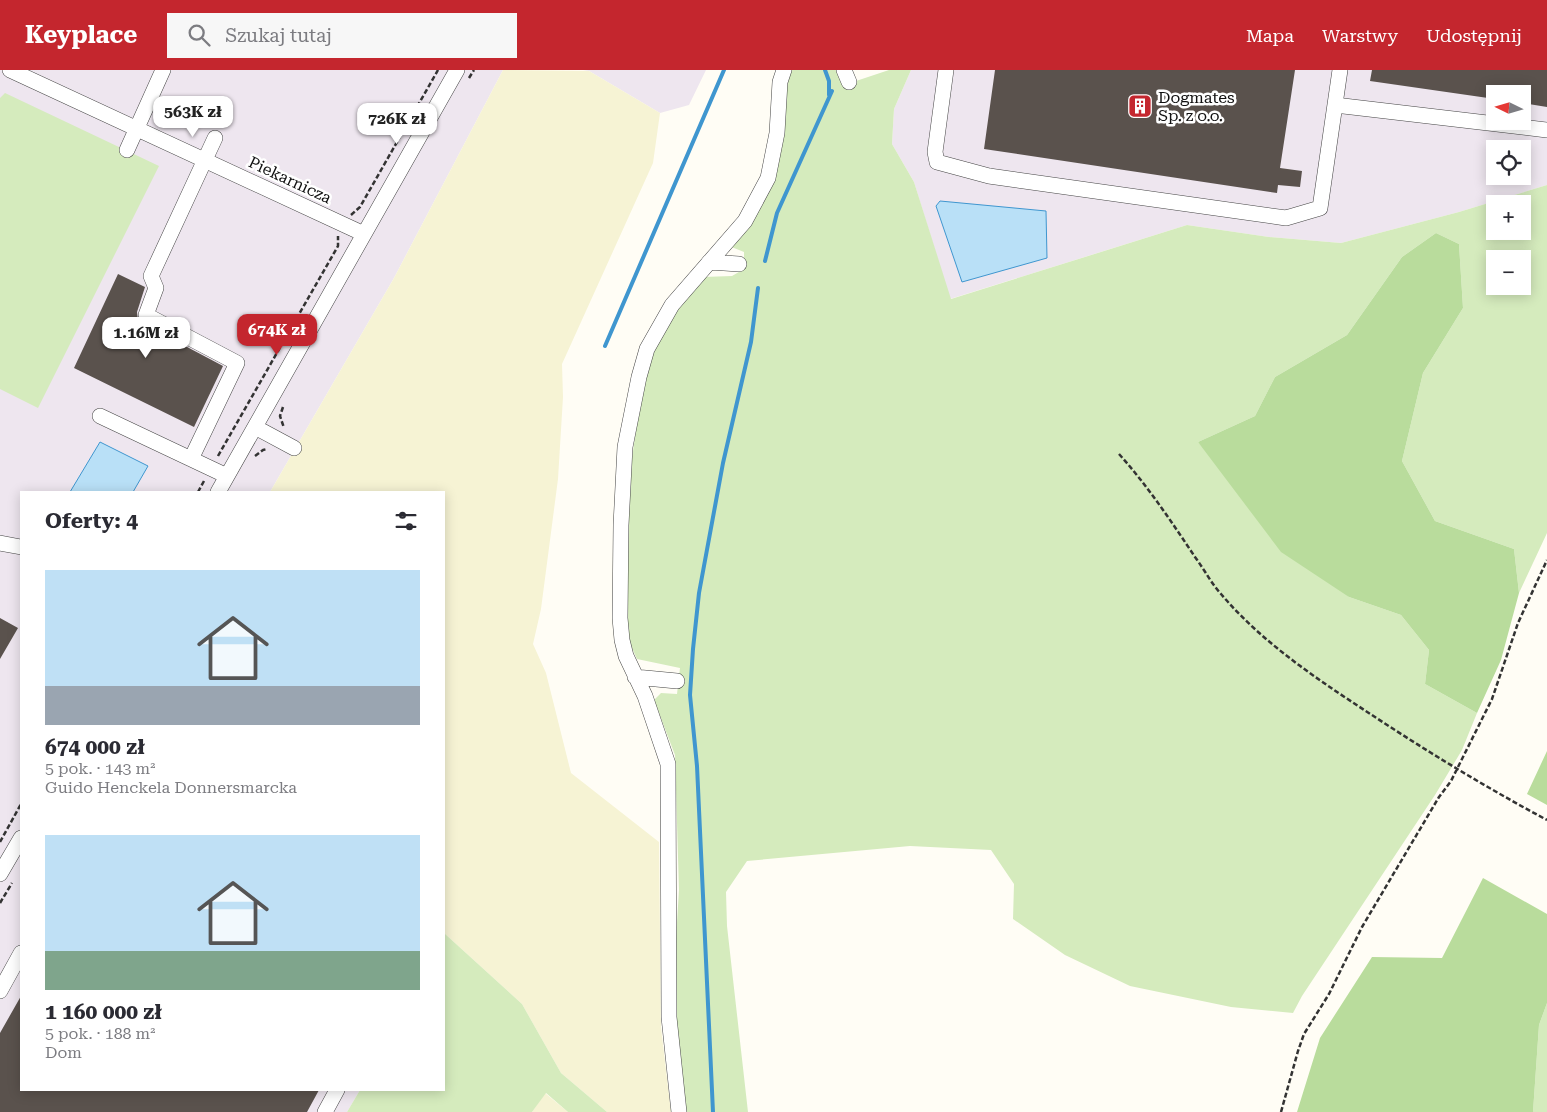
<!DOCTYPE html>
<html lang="pl">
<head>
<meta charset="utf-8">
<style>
	:root { --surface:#fff; --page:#f7f7f7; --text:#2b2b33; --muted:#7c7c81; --accent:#c4262e }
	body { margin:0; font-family:"Roboto Serif",serif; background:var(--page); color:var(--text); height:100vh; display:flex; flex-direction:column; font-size:19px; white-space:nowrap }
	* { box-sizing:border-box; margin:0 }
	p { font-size:16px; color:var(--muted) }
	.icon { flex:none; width:28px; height:28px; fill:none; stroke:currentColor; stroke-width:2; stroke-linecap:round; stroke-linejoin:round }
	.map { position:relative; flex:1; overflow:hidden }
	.side { position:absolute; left:20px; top:421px; width:425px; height:600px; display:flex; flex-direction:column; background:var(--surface); border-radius:0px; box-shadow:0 2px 12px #0003 }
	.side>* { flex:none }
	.needle { width:32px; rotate:275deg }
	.tools { position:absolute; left:1486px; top:15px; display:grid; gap:10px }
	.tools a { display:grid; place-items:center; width:45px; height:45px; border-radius:0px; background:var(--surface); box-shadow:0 2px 12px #0003; font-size:25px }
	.price { position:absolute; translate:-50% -42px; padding:0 11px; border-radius:10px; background:#fff; color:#222; font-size:16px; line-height:32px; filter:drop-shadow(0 1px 2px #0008) }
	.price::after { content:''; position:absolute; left:50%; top:30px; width:15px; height:11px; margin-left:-8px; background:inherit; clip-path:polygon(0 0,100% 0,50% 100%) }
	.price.active { background:var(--accent); color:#fff }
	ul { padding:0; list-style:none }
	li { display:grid; align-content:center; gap:10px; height:265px; padding:0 25px }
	li span { display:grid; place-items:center; height:155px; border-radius:0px; color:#555 }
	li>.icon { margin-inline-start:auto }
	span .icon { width:90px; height:90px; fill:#fffc; stroke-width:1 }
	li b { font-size:21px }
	h2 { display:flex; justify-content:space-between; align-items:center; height:60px; padding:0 25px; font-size:21px }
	header { display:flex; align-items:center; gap:30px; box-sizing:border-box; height:70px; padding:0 25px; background:var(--accent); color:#fff }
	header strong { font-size:24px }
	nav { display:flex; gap:28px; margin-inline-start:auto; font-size:18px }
	.search { width:350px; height:45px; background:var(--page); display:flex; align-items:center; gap:12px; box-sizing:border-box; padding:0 18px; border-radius:0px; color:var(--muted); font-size:19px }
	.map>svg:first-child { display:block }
</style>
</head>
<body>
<header>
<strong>Keyplace</strong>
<div class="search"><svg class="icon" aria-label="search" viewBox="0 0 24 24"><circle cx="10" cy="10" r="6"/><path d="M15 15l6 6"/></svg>Szukaj tutaj</div>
<nav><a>Mapa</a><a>Warstwy</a><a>Udostępnij</a></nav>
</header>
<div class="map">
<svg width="1547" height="1042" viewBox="0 0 1547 1042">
	<rect width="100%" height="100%" fill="#fffdf5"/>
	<!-- industrial -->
	<path fill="#eee6ef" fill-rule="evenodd" d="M0 0H503L394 208 270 422H21V1020H360L347 1042H0Z
		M583 0H706L689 35 660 43 589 1Z
		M911 0H1547V115L1459 142 1341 173 1269 167 1187 155 950 229 914 112 892 74 894 39ZM1495 24H1522V51H1495ZM1495 79H1522V106H1495Z"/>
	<!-- farmland -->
	<path fill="#f6f3d4" d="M503 0 589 1 660 43 653 93 562 294 563 327 558 409 541 539 533 574 546 603 571 703 659 772 661 958 671 1042H607L561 1003 522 934 444 863V422H270L394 208Z
		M545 1023 568 1042H532Z"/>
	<!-- green -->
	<path fill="#d5ebbd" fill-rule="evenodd" d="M789 0H838L844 15 889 0H911L894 39 892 74 914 112 951 229 1187 155 1269 167 1341 173 1459 142 1547 115V463L1519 523 1514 479 1435 451 1402 391 1423 303 1463 238 1459 174 1436 163 1402 187 1347 265 1275 307 1255 346 1198 372 1349 527 1401 545 1429 580 1425 614 1477 643 1462 680 1435 725 1302 926 1293 943 1231 937 1130 916 1065 885 1013 849 1014 814 991 780 910 776 747 791 726 822 727 856 748 1042H676L675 885 679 820 675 685 654 630 661 623 677 624 680 598 637 589 628 569V417L641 324 654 281 672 246 703 207 732 206 744 199V182L729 176 765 129 782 74 786 11ZM1495 134H1522V161H1495ZM1495 189H1522V216H1495Z
		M5 23 159 96 38 338 0 319V28Z
		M444 863 522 934 561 1003 607 1042H568L546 1023 532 1042H347L360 1020H444Z
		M1547 933V1042H1533L1539 955Z"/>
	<!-- forest -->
	<path fill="#b9dc9c" d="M1436 163 1459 174 1463 238 1423 303 1402 391 1435 451 1514 479 1519 523 1501 590 1477 643 1425 614 1429 580 1401 545 1349 527 1281 482 1198 372 1255 346 1275 307 1347 265 1402 187Z
		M1547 681V735L1527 724Z
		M1483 808 1547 844V933L1539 955 1533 1042H1297L1320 968 1372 887 1442 888Z"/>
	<!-- water -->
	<path fill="#b9e0f7" stroke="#3f96cf" d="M940 131 1046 141 1047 188 962 212 936 136Z
		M100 372 148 396 133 422H70Z"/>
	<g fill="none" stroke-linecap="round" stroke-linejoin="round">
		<!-- stream -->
		<path stroke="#3f96cf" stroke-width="4" d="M825 0 829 11V25
			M765 191 777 143 832 21
			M605 276 724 0
			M713 1042 697 696 690 625 693 579 699 523 723 393 751 272 758 218"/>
	</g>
	<!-- building -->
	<path fill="#5a524d" d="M995 0H1295L1280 98 1302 101 1300 117 1278 115 1277 123 984 79Z
		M1372 0H1547V37L1522 33V24H1495V29L1370 11Z
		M118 204 145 217 137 242 138 251 223 296 194 357 74 298Z
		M0 548 18 558 0 589Z
		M21 926V1020H319L307 1042H0V963Z"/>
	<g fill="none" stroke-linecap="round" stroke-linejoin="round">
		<!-- minor casing -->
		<g stroke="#444" stroke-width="16">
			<path id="minor" d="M10 0 364 164
				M844 0 849 12
				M946 0 935 82 937 92 989 106 1286 148 1320 138 1340 0
				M1335 35 1547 60
				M127 80 163 0
				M709 192 739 194
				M100 346 227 406
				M255 357 294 378
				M191 389 237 293 146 245 156 218 151 206 215 68
				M218 422 457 0
				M0 473 21 477
				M635 607 677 611
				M0 804 21 768
				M0 921 21 883
				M325 1042 337 1020
				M679 1042 669 947 668 694 645 626 626 586 622 570 620 548 621 455 625 377 639 307 647 279 672 235 745 151 768 108 777 63 780 12 784 0"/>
		</g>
		<!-- path -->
		<path stroke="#333" stroke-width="2.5" stroke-dasharray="5 2.5" stroke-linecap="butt" d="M469 8 474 0
			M351 145 360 137 438 0
			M283 337 280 346 284 358
			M1119 384C1147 415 1171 451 1195 487 1204 499 1211 513 1221 524 1264 575 1323 613 1378 649 1433 685 1489 719 1547 750
			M218 386 338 176V166
			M255 386 263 380 267 379
			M198 422 204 411
			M0 772 21 734
			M0 833 12 813
			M1281 1042 1298 981 1304 964 1329 924 1362 857 1439 727 1451 711 1492 629 1518 553 1547 490"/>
		<!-- minor -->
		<use href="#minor" stroke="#fff" stroke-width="15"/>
	</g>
	<!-- icons -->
	<defs>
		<g id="building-square" transform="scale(1.25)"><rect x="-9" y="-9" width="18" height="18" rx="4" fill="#c4262e" stroke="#fff"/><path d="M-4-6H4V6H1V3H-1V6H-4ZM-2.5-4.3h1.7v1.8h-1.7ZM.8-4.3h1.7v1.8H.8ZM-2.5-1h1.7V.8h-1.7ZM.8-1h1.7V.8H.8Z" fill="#fff"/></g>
	</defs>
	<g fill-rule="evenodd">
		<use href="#building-square" x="1140" y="36"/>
	</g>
	<g text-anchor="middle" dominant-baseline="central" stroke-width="5" stroke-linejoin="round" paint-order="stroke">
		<!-- poi labels -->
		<g font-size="16" fill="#111" stroke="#fff" text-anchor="start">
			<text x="1158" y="27">Dogmates<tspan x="1158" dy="18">Sp. z o.o.</tspan></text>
		</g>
		<!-- street labels -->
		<g font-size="16" fill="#111" stroke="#fff">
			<text transform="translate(290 110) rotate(25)">Piekarnicza</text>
		</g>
	</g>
</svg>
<div class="tools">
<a><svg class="needle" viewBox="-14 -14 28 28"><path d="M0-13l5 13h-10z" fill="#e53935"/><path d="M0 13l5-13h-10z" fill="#7c7c81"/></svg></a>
<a><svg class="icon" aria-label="locate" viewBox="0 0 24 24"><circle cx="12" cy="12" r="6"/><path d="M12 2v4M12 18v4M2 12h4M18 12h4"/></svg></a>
<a>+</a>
<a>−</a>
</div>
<b class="price" style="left:193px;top:68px">563K zł</b>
<b class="price" style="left:397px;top:75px">726K zł</b>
<b class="price active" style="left:277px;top:286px">674K zł</b>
<b class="price" style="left:146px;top:289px">1.16M zł</b>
<section class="side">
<h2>Oferty: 4<svg class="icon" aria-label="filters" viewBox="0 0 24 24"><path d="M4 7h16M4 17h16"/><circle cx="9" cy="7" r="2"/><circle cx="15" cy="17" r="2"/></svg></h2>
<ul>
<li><span style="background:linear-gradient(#bfe0f5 75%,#9aa5b1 0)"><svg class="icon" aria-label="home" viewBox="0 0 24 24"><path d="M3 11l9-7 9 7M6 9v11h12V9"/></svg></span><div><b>674 000 zł</b><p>5 pok. · 143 m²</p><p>Guido Henckela Donnersmarcka</p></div></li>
<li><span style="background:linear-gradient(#bfe0f5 75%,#7fa58c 0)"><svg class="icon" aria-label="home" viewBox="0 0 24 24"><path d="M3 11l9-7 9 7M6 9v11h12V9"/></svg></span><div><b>1 160 000 zł</b><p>5 pok. · 188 m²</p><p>Dom</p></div></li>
</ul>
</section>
</div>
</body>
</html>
